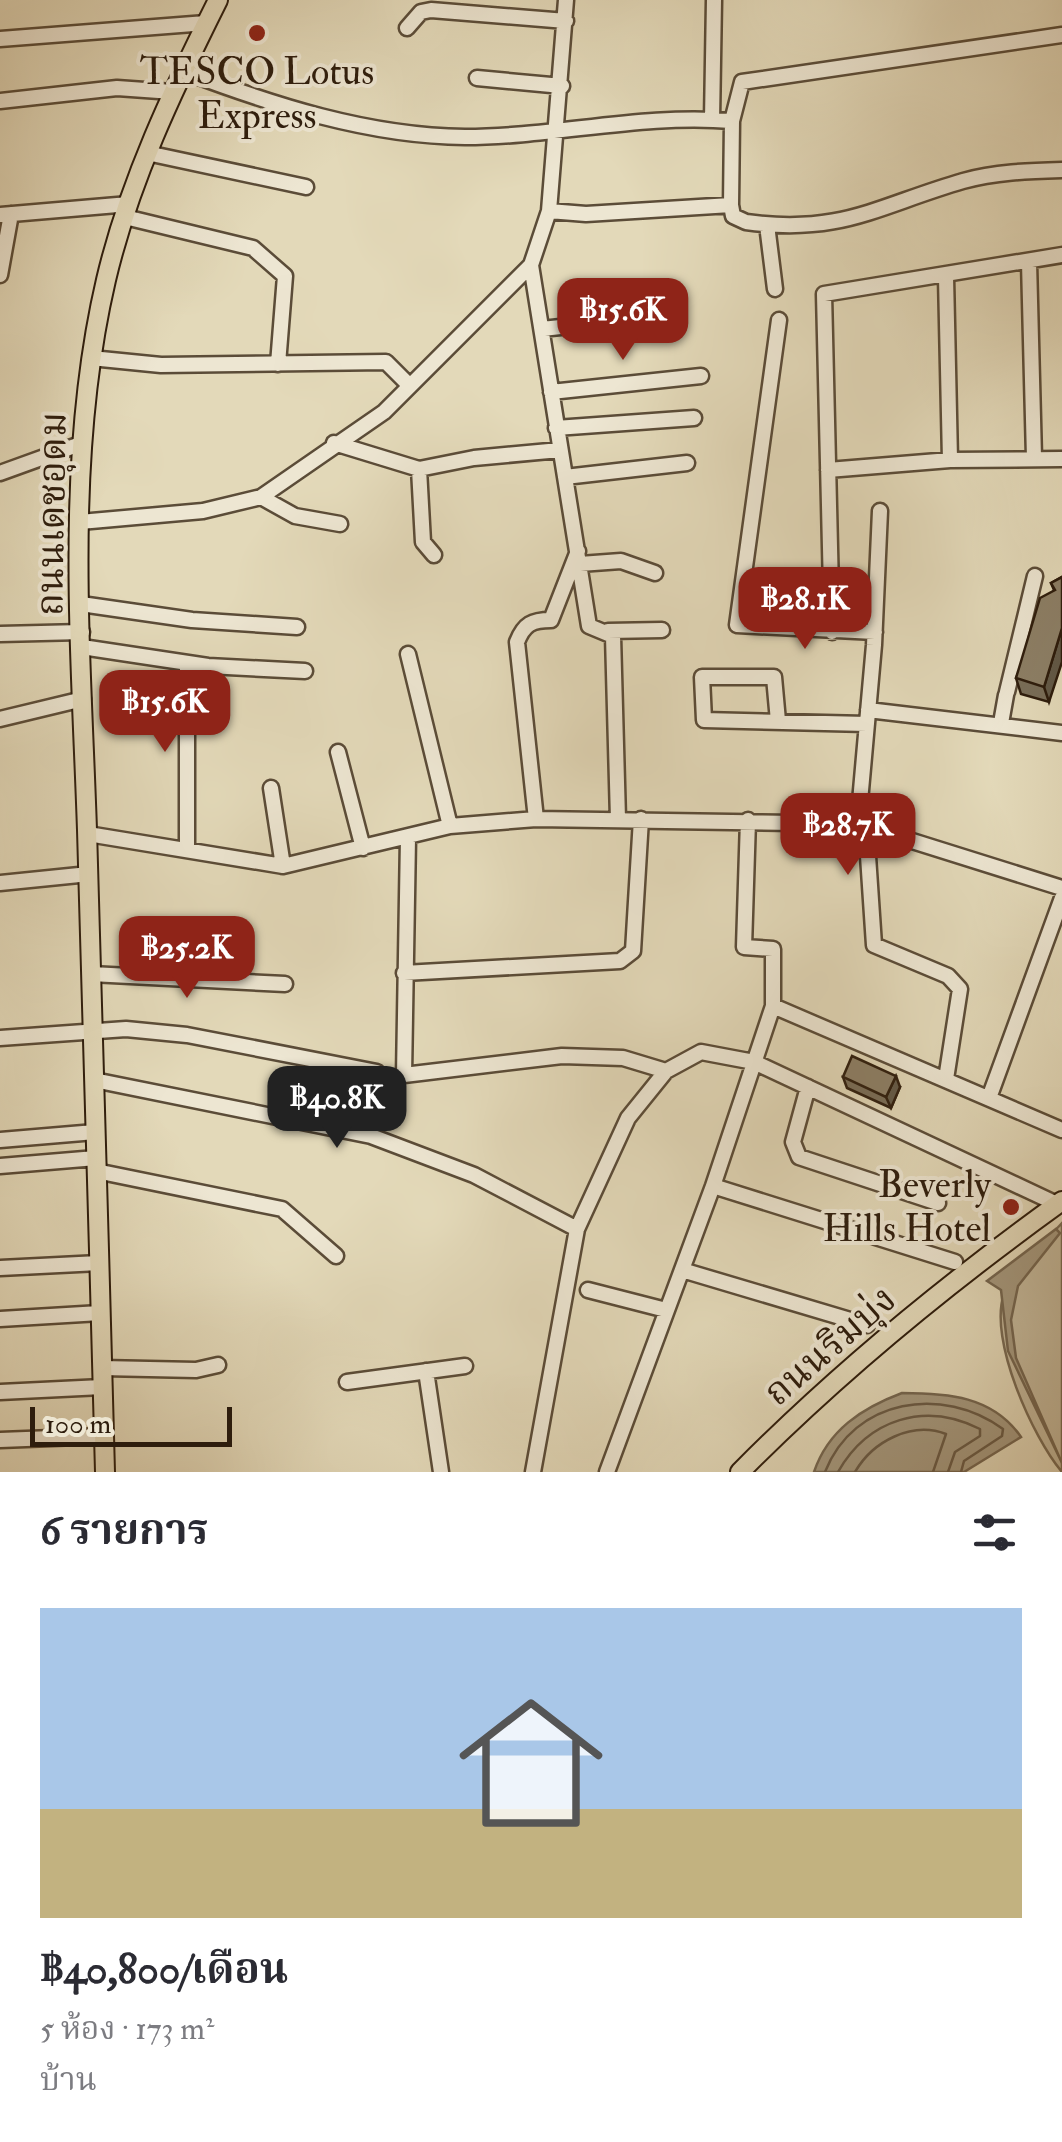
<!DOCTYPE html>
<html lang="th">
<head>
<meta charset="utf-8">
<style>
	:root { --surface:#fff; --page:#f2f2f3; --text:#2b2b33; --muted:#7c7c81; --line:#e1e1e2; --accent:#8f2418 }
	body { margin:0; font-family:"IM FELL Double Pica","Noto Serif Thai",serif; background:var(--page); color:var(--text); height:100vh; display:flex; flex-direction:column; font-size:38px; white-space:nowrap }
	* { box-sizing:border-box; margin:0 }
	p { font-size:32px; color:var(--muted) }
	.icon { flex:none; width:55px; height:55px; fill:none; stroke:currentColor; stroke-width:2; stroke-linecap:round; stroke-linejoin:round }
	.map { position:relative; height:1472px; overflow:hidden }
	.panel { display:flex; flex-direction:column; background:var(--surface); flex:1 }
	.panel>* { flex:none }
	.scale { position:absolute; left:30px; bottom:25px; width:202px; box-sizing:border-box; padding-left:10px; border:5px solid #2e1d0d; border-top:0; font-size:28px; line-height:35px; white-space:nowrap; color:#2e1d0d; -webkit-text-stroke:8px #ede6d2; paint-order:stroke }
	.price { position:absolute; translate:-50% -85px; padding:0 22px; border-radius:20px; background:var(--accent); color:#fff; font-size:32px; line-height:65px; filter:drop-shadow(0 2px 5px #0008) }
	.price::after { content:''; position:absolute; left:50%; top:60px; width:30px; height:22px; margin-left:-15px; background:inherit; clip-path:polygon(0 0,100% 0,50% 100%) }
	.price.active { background:#222; color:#fff }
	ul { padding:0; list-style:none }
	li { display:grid; align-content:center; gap:20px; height:530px; padding:0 40px }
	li+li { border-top:2px solid var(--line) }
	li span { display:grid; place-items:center; height:310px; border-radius:0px; color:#555 }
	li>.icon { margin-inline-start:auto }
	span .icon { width:180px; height:180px; fill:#fffc; stroke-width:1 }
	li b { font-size:42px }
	h2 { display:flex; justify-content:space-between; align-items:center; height:120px; padding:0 40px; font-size:42px }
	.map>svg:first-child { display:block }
</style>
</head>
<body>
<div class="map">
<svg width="1062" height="1472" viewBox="0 0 1062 1472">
	<rect width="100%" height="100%" fill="#e3d9b9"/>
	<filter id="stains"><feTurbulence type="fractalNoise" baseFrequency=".002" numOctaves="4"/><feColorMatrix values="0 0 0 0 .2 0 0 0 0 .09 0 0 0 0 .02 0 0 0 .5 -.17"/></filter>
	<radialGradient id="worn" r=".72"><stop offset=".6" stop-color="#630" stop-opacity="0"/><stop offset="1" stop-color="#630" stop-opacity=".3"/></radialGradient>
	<!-- green -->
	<path fill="#c4b99c" stroke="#796b54" stroke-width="2.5" d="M1062 1223V1472C1033 1438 988 1339 1004 1294 1013 1268 1043 1244 1062 1223Z"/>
	<!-- water -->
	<path fill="#a5997f" stroke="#756751" stroke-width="2.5" d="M1056 1229 1060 1233 1018 1286 1011 1320 1016 1358 1062 1463 1008 1351 1001 1290 987 1281Z
		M902 1393C947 1393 993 1396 1021 1437L964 1472H814C828 1430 862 1408 902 1393Z"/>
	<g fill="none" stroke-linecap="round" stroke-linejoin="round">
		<!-- shore -->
		<path stroke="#6a5b46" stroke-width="2.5" d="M825 1472C854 1398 943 1385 1003 1429L1002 1436 964 1461 961 1472
			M838 1472C868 1419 925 1401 980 1429V1436L955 1452 948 1472
			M855 1472C873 1441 912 1421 946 1434L933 1472"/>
		<!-- minor casing -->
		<g stroke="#5b4c38" stroke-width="19">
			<path id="minor" d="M407 28 421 12 431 10 566 21
				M1062 35 742 82 732 121 731 205 733 216 746 222C841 235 877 206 963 181 995 172 1028 171 1062 170
				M0 39 206 23
				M183 71C273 105 368 136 465 137 554 137 644 113 732 121
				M477 78 562 86
				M0 101 117 88 173 92
				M712 120 714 0
				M147 153 306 187
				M549 211 586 214 731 205
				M0 215 129 204
				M125 217 253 248 285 276 278 364
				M767 225 775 289
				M1029 262 1034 458
				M531 265 589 626 613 636 618 819
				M0 275 11 214
				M946 277 950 460
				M779 320 737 625 875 632
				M542 329 644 318
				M91 358 161 365 386 362 409 385
				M551 392 701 376
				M556 428 694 418
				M334 443 419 469 474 458 560 450
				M419 469 423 542 434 555
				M828 470 950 460 1061 459
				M0 473 83 443
				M565 477 687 463
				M261 497 295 516 340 524
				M880 511 874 645 858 824 867 841 874 945 948 976 960 989 946 1079
				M80 522 203 511 261 497 384 412 531 265 549 211 566 0
				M580 564 621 561 655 573
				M81 604 192 620 297 627
				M608 631 662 630
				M832 632 824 294 1062 255
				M0 634 82 632
				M82 647 208 666 305 671
				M408 654 450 826
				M1007 692 1035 576
				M868 710 1062 733
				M0 719 83 699
				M778 721 774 677H702L704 720 867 724
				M1001 723 1006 695
				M338 752 363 848
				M271 788 283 866
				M536 819 517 642C524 624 532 620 551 620L578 551
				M88 834 283 866 450 826 536 819 858 824 1062 888
				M408 838 404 1075 562 1056 623 1058 666 1071
				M187 848V663
				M0 883 89 874
				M404 973 620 961 633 951 641 819
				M91 974 285 984
				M773 1006 1062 1130
				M0 1038 126 1029 187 1035 377 1072
				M94 1080 371 1136 474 1175 577 1229
				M808 1087 793 1142 799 1157 938 1203
				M989 1098 1062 898
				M0 1140 95 1132
				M0 1166 96 1158
				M96 1171 282 1209 336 1256
				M713 1186 955 1262
				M0 1268 99 1263
				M682 1270 867 1325
				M588 1290 666 1310
				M0 1319 100 1313
				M102 1368 196 1370 218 1365
				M426 1371 441 1472
				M347 1382 465 1366
				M0 1392 102 1387
				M0 1440 104 1436
				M533 1472 577 1229 628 1118 666 1071 701 1052 754 1062 1057 1204
				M607 1472 713 1186 773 1006V949L744 947 748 820"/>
		</g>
		<!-- major casing -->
		<g stroke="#2e1d0d" stroke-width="22">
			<path id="major" d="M105 1472C99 1258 94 1044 87 830 81 649 64 459 106 280 129 182 173 90 218 0
				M740 1472C839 1372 948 1283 1062 1201"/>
		</g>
		<!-- minor -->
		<use href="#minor" stroke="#ede6d2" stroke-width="14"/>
		<!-- major -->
		<use href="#major" stroke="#e3d9b9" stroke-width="18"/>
	</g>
	<!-- wall -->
	<path fill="#786d58" stroke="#2e1d0d" stroke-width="2.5" d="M1062 577 1049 702 1021 694 1016 678 1054 590 1051 583Z
		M843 1077 900 1087 891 1108 847 1088Z"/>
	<!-- shaded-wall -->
	<path fill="#625947" stroke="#2e1d0d" stroke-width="2.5" d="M1062 628V662L1049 702 1044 687Z
		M896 1076 900 1087 891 1108 886 1097Z"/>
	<!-- building -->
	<path fill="#8c7f66" stroke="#2e1d0d" stroke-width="2.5" d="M1062 577V628L1044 687 1016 678 1040 598 1055 590 1051 583Z
		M852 1056 896 1076 886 1097 843 1077Z"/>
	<!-- markers -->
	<g fill="#8f2418" stroke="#ede6d2" stroke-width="4">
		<circle cx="257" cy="33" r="10"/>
		<circle cx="1011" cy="1207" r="10"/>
	</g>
	<g text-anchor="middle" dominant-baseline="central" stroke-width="8" stroke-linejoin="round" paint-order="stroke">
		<!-- poi labels -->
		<g font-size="38" fill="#2e1d0d" stroke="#ede6d2">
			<text x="257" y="72">TESCO Lotus<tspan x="257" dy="44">Express</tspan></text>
			<text x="991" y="1185" text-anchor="end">Beverly<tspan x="991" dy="44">Hills Hotel</tspan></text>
		</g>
		<!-- street labels -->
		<g font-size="38" fill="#2e1d0d" stroke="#ede6d2">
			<text transform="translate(52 514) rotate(-89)">ถนนเดชอุดม</text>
			<text transform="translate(830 1346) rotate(-41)">ถนนริมบุ่ง</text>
		</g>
	</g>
	<rect width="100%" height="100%" filter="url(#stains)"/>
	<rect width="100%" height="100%" fill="url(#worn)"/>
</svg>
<div class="scale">100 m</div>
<b class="price" style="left:623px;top:363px">฿15.6K</b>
<b class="price" style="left:805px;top:652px">฿28.1K</b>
<b class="price" style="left:165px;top:755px">฿15.6K</b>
<b class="price" style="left:848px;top:878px">฿28.7K</b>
<b class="price" style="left:187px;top:1001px">฿25.2K</b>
<b class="price active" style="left:337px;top:1151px">฿40.8K</b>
</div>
<section class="panel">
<h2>6 รายการ<svg class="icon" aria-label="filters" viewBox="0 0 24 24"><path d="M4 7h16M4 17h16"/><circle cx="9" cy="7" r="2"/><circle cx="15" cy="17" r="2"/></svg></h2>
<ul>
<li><span style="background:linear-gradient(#a9c7e8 65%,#c2b280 0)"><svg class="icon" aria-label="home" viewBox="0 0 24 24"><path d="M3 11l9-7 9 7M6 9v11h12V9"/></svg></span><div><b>฿40,800/เดือน</b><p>5 ห้อง · 173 m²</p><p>บ้าน</p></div></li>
</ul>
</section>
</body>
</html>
